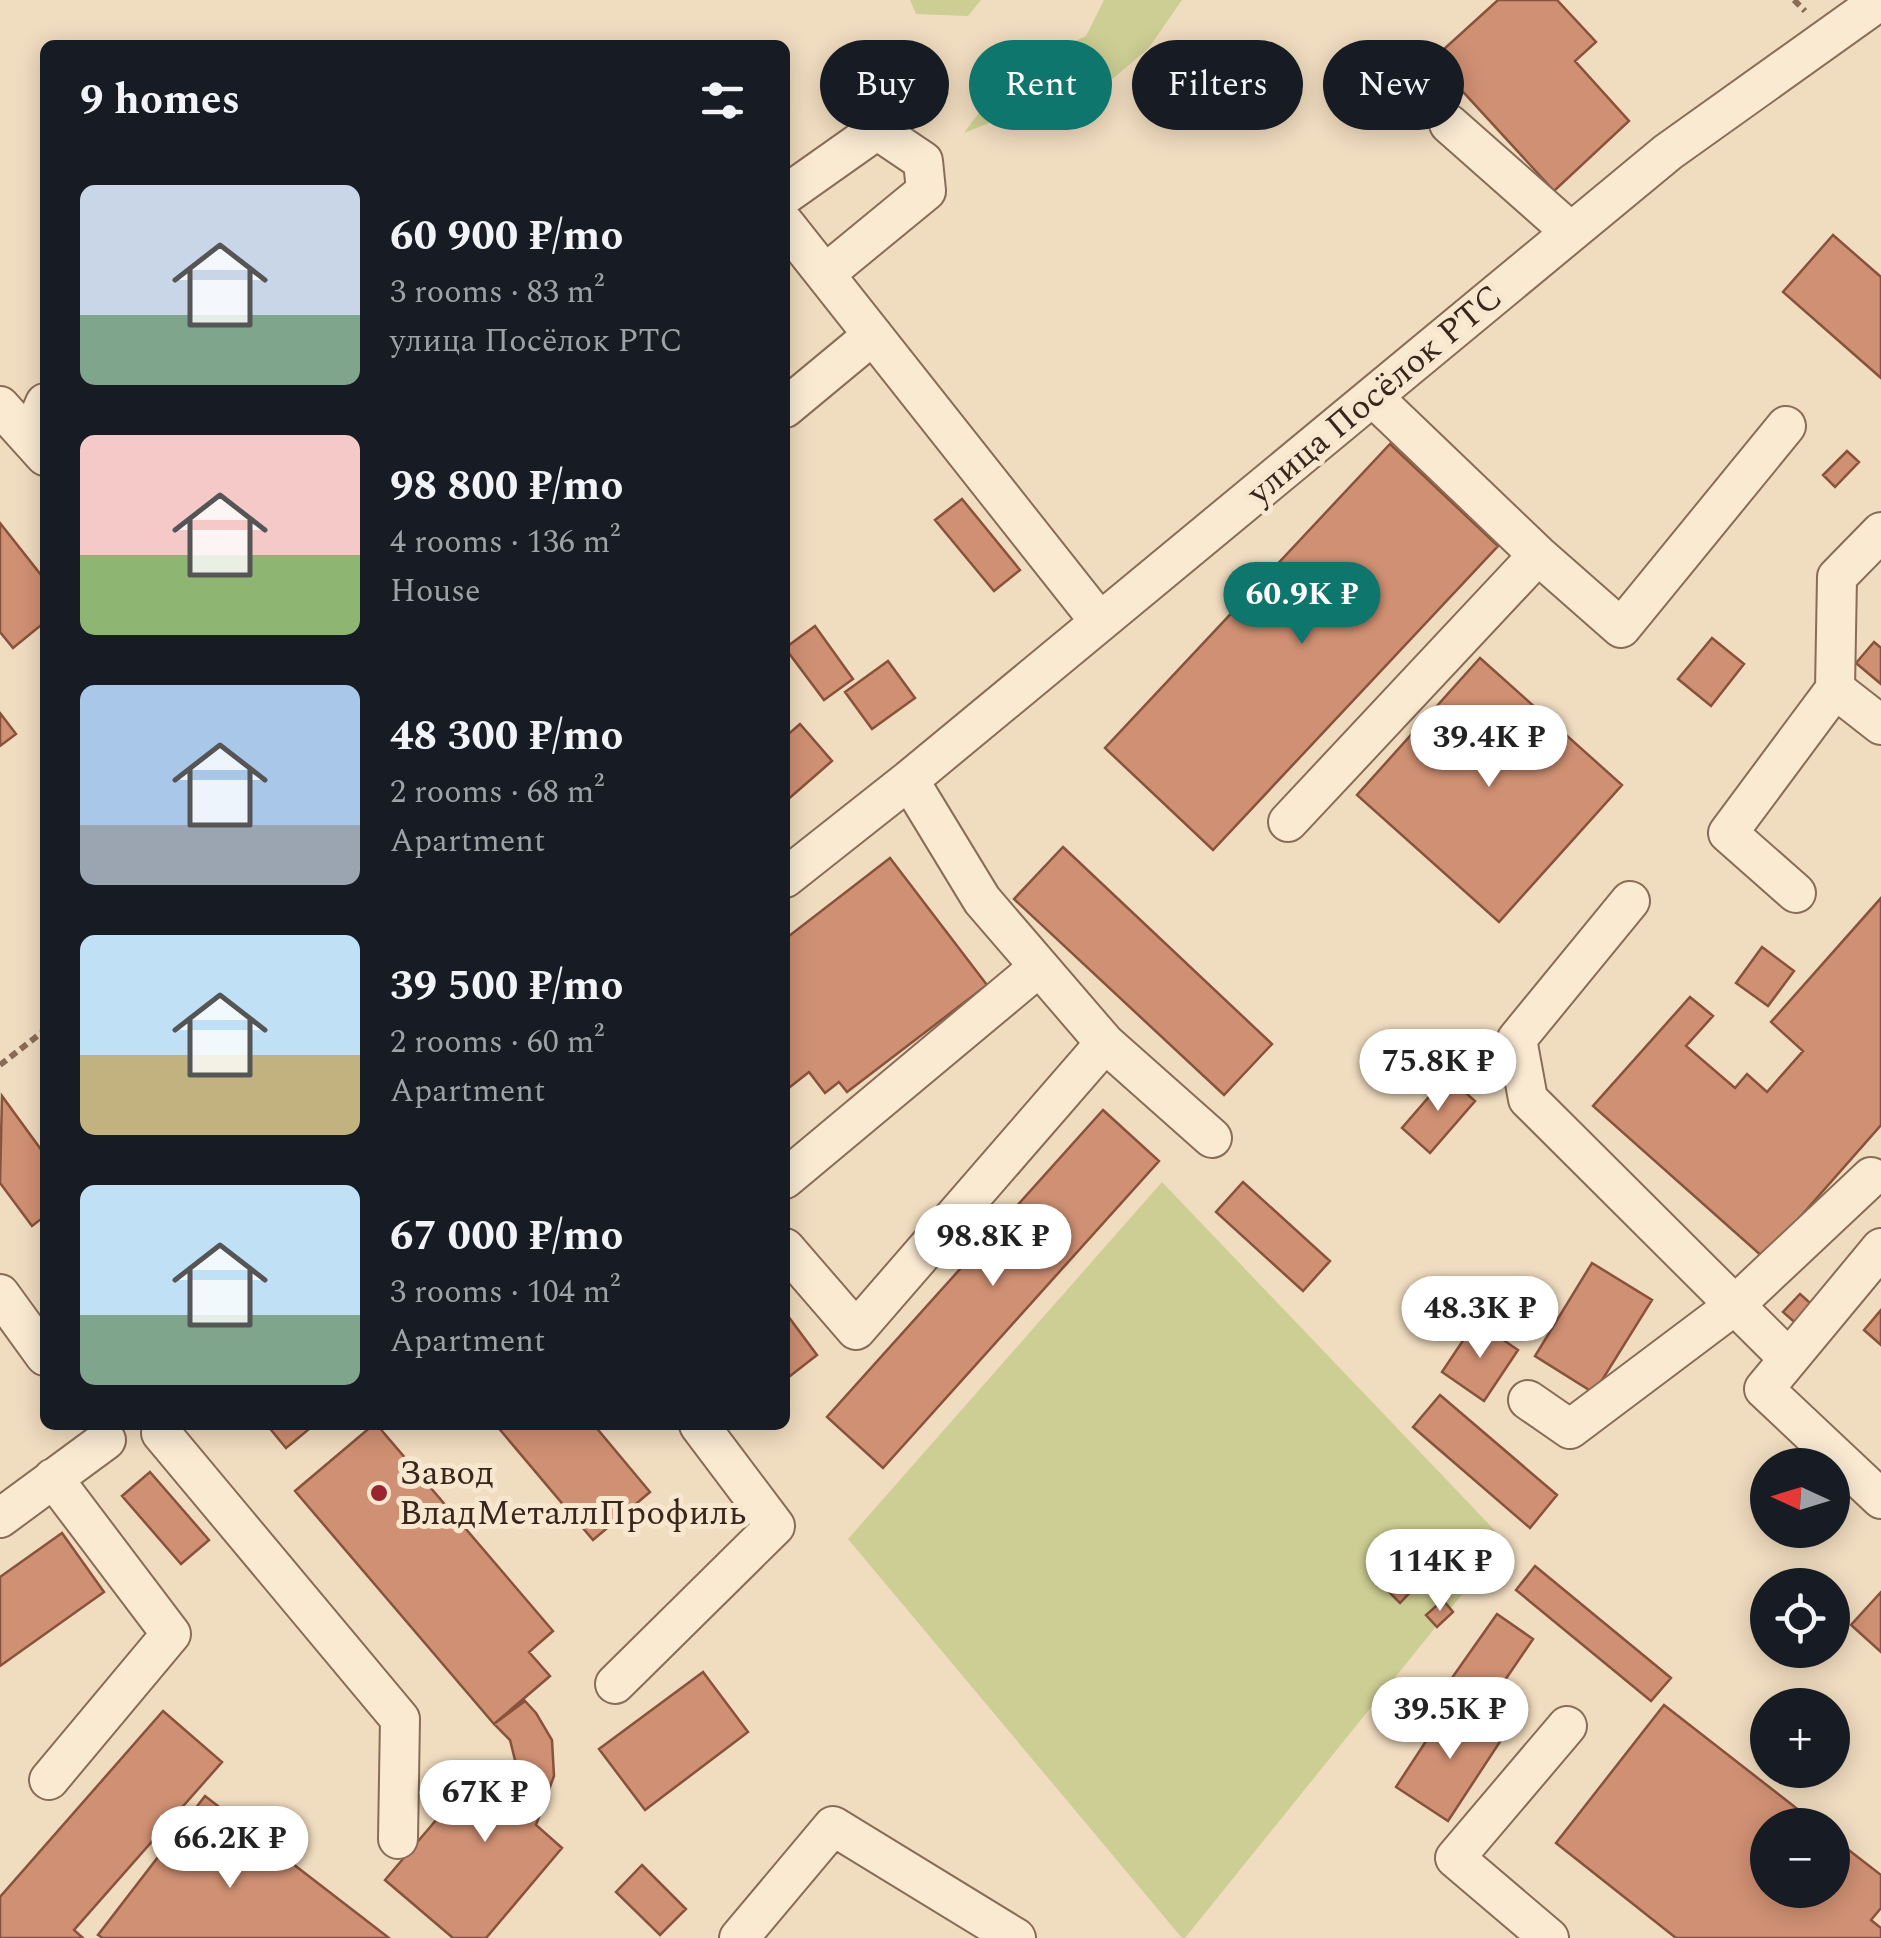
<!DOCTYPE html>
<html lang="en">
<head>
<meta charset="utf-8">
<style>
	:root { --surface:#171b24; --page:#20242c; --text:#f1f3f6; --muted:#9ea1a6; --accent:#0f766e }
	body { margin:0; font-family:Spectral,serif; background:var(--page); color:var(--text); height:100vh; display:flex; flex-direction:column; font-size:38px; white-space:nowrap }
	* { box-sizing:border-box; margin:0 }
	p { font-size:32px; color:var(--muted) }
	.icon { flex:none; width:55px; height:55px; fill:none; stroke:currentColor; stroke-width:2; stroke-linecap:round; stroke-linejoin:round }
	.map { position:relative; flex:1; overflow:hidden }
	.details { position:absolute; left:40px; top:40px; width:750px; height:1390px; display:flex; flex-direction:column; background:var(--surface); border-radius:15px; box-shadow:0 5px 25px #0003 }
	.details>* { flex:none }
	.banner { position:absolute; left:820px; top:40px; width:910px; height:90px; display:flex; gap:20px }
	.needle { width:65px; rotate:274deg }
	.controls { position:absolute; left:1750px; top:1448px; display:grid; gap:20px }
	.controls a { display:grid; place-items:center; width:100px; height:100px; border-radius:50%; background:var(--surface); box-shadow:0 5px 25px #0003; font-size:50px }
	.price { position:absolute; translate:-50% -85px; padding:0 22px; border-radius:35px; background:#fff; color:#222; font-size:32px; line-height:65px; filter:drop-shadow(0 2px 5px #0008) }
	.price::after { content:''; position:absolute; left:50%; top:60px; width:30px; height:22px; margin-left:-15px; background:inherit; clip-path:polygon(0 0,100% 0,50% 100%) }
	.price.current { background:var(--accent); color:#fff }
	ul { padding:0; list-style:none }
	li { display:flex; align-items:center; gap:30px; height:250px; padding:0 40px }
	li span { display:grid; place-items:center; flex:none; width:280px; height:200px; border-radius:15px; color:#555 }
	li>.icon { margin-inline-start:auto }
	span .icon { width:120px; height:120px; fill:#fffc; stroke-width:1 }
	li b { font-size:42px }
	h2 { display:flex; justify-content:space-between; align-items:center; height:120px; padding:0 40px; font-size:42px }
	.pill { padding:0 35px; border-radius:45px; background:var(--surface); box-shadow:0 5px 25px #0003; font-size:35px; line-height:90px }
	.pill.current { background:var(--accent); color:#fff }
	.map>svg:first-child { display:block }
</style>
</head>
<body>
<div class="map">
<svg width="1881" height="1938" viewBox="0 0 1881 1938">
	<rect width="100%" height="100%" fill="#f0dcbf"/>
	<!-- green -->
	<path fill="#cdce93" d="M910 0H981L968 16 916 14Z
		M1104 0H1182L1148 49 1105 85 1075 103 1034 105 964 133 1009 72 1086 36Z
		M1162 1182 1505 1541 1185 1938H1182L848 1539Z"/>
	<!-- building -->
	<path fill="#d09073" stroke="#89523b" stroke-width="2.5" d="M1498 0H1557L1596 42 1575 61 1629 121 1554 191 1433 59Z
		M1833 235 1881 277V378L1783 292Z
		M1390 444 1498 546 1213 850 1105 748Z
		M1847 451 1859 462 1835 487 1823 475Z
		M962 499 1020 570 994 591 935 520Z
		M0 523 45 580V622L13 648 0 632Z
		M815 626 853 679 824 700 785 648Z
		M1712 638 1744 664 1711 706 1678 679Z
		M1874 642 1881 648V684L1856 663Z
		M1480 658 1622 785 1499 922 1357 795Z
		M888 661 915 698 872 729 845 692Z
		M0 713 16 734 0 746Z
		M800 724 832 761 785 802V737Z
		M1063 847 1272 1044 1224 1095 1014 899Z
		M890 858 987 985 847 1092 839 1082 825 1093 809 1072 785 1091V939Z
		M1881 898V1125L1764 1258 1593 1106 1690 997 1713 1016 1686 1046 1735 1088 1747 1074 1767 1092 1803 1051 1771 1022Z
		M1762 947 1794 971 1768 1006 1736 983Z
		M1447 1076 1475 1101 1430 1153 1402 1128Z
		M2 1096 45 1155V1216L32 1226 0 1183Z
		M1103 1110 1159 1161 883 1468 827 1417Z
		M1243 1182 1330 1261 1303 1291 1216 1212Z
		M1592 1263 1652 1300 1594 1393 1535 1356Z
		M1800 1294 1818 1310 1801 1328 1783 1312Z
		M1881 1310V1345L1864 1330Z
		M785 1312 817 1355 785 1380Z
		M1476 1321 1518 1350 1484 1401 1442 1372Z
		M1440 1395 1557 1495 1530 1528 1413 1427Z
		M267 1425H314L286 1448Z
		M373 1425H377L553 1631 529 1652 550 1676 494 1724 295 1491Z
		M496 1425H594L650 1492 593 1540Z
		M150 1472 209 1540 181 1564 122 1496Z
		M62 1533 104 1592 0 1666V1577Z
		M1535 1566 1671 1678 1651 1701 1516 1590Z
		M1406 1573 1418 1584 1400 1603 1388 1591Z
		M1881 1592V1652L1851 1625Z
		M1443 1600 1453 1612 1437 1627 1426 1615Z
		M1497 1614 1533 1639 1484 1711 1447 1685Z
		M703 1672 748 1732 645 1810 599 1749Z
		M525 1701 536 1713 552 1740 554 1776 536 1825 562 1848 486 1938H453L385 1880 454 1799 489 1828 510 1804 519 1776 510 1740 494 1724Z
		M1451 1703 1503 1737 1448 1821 1396 1787Z
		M1664 1705 1818 1825H1768V1890H1832V1837L1881 1875V1908L1871 1920 1881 1928V1938H1676L1556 1843Z
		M163 1711 222 1762 74 1930 83 1938H0V1897Z
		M205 1796 389 1938H103L98 1935Z
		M642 1865 686 1909 660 1935 616 1892Z"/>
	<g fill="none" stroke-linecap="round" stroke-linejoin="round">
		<!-- minor casing -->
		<g stroke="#896c57" stroke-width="42">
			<path id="minor" d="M1449 124 1571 232
				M785 195 877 130 923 161 926 191 825 274
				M785 224 1100 622
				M1373 397 1538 555 1621 628 1786 426
				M0 406 45 456
				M785 408 873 335
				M30 438 45 403
				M1881 532 1837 577 1835 689 1881 725
				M909 780 982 900 1105 1043 1212 1138
				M1288 822 1538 555
				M785 878 909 780 1668 152 1881 0
				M1796 893 1728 833 1835 689
				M1630 901 1517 1039 1528 1099 1789 1359
				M785 1179 1039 967
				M785 1248 856 1330 1105 1043
				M1881 1248 1764 1389 1881 1499
				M0 1294 45 1356
				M1528 1400 1570 1429 1735 1305 1871 1177
				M161 1433 400 1719 398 1839
				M0 1518 106 1440
				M615 1684 775 1526 699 1425
				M49 1780 171 1634 53 1478
				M739 1938 833 1826 1016 1938
				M1549 1938 1455 1858 1567 1726"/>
		</g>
		<!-- path -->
		<path stroke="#896c57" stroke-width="6" stroke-dasharray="8 5" stroke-linecap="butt" d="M1794 0 1805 11
			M0 1065 45 1030"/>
		<!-- minor -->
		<use href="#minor" stroke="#faead2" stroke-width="38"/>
	</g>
	<!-- markers -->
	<circle fill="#9b2431" stroke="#f7e7cf" stroke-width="4" cx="379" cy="1493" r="10"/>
	<g text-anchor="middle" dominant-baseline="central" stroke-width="10" stroke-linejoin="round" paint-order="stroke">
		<!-- street labels -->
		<g font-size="35" fill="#38261c" stroke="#f7e7cf">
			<text transform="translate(1375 395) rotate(-40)">улица Посёлок РТС</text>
		</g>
		<!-- poi labels -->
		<g font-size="35" fill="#38261c" stroke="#f7e7cf" text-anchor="start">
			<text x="399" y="1473">Завод<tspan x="399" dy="40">ВладМеталлПрофиль</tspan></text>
		</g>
	</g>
</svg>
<div class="controls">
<a><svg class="needle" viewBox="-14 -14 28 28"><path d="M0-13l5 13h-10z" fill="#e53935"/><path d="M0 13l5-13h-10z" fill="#9ea1a6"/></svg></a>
<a><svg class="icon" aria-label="locate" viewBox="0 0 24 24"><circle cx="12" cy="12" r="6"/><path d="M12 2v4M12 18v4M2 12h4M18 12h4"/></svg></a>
<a>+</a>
<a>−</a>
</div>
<b class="price current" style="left:1302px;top:647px">60.9K ₽</b>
<b class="price" style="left:1489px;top:790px">39.4K ₽</b>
<b class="price" style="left:1438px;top:1114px">75.8K ₽</b>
<b class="price" style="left:993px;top:1289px">98.8K ₽</b>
<b class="price" style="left:1480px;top:1361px">48.3K ₽</b>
<b class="price" style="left:1440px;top:1614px">114K ₽</b>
<b class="price" style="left:1450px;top:1762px">39.5K ₽</b>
<b class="price" style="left:485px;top:1845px">67K ₽</b>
<b class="price" style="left:230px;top:1891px">66.2K ₽</b>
<div class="banner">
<a class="pill">Buy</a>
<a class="pill current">Rent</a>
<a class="pill">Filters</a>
<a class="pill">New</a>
</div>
<section class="details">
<h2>9 homes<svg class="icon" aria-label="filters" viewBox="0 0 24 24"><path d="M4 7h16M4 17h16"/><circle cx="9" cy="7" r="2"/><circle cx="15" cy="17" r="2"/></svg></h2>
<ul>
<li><span style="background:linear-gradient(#c9d6e8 65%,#7fa58c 0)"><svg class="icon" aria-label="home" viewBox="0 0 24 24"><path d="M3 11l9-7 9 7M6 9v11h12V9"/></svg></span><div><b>60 900 ₽/mo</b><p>3 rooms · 83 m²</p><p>улица Посёлок РТС</p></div></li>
<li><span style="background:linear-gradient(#f6c9c9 60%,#8fb573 0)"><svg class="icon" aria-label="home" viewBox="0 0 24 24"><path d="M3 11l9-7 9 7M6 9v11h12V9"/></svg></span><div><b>98 800 ₽/mo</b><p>4 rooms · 136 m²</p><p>House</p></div></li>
<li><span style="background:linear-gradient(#a9c7e8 70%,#9aa5b1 0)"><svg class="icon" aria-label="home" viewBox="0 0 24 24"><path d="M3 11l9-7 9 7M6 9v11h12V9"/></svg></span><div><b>48 300 ₽/mo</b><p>2 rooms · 68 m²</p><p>Apartment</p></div></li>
<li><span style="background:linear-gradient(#bfe0f5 60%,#c2b280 0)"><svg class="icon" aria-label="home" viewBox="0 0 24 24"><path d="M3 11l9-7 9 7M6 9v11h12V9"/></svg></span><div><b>39 500 ₽/mo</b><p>2 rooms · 60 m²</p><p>Apartment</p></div></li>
<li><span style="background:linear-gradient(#bfe0f5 65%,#7fa58c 0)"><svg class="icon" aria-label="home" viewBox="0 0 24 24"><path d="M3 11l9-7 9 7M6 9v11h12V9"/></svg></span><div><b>67 000 ₽/mo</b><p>3 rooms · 104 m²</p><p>Apartment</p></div></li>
</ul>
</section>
</div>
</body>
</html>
